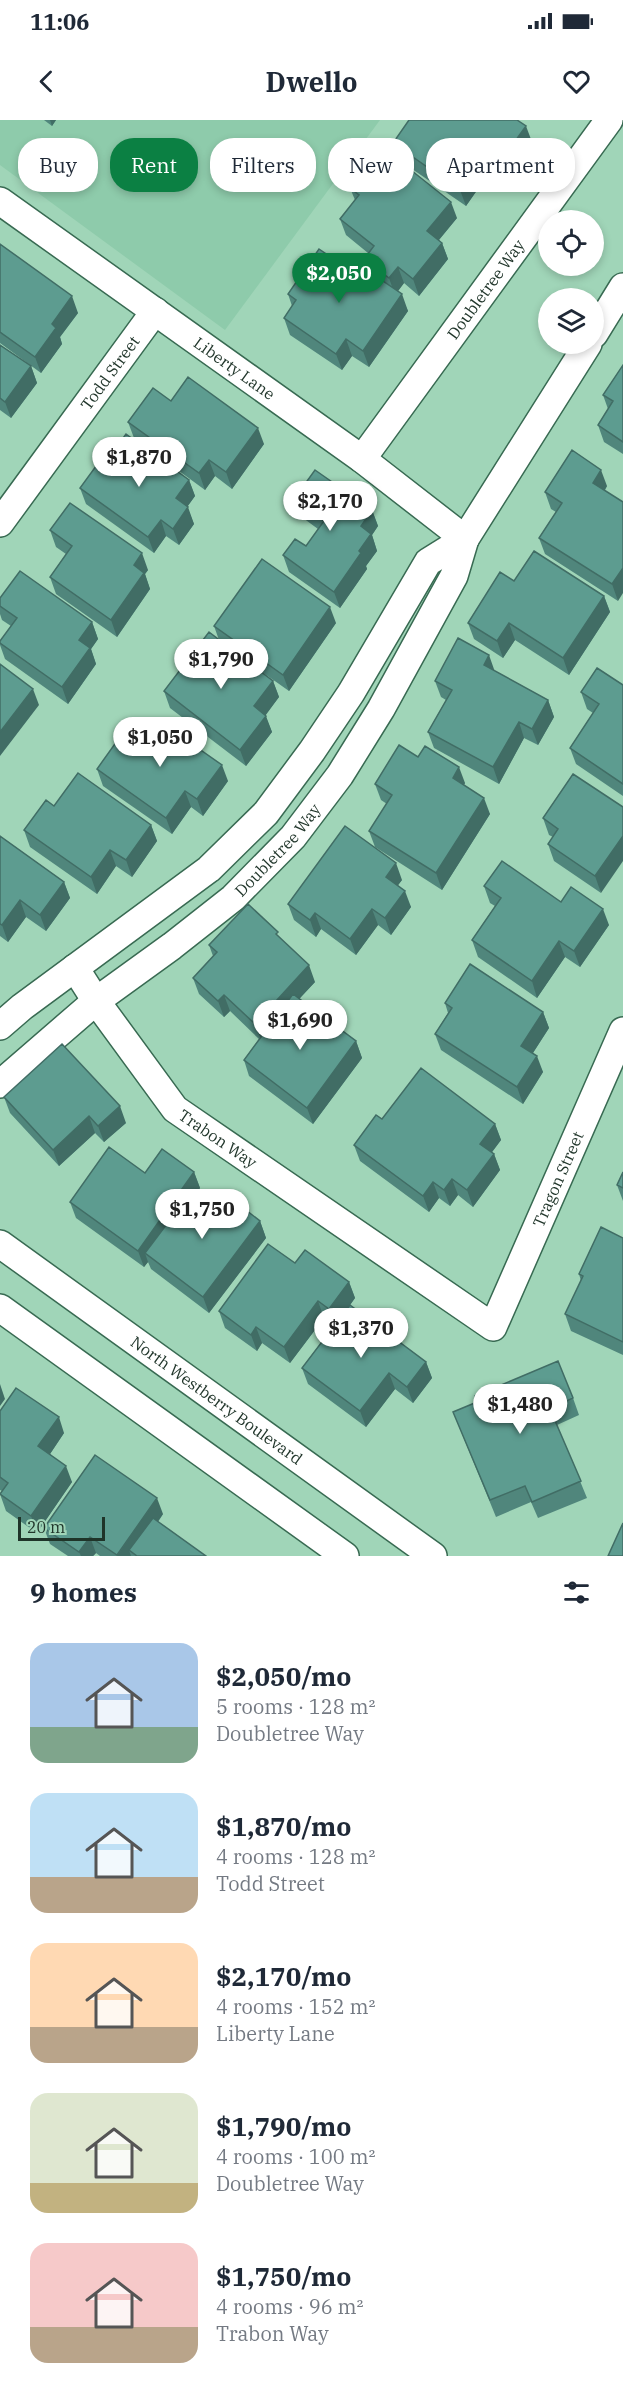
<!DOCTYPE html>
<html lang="en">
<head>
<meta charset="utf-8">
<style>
	:root { --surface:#fff; --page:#f2f2f3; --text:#1f2937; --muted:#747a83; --accent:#0b8043 }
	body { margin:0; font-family:"IBM Plex Serif",serif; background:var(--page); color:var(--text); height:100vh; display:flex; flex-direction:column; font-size:22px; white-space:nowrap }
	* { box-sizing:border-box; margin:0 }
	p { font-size:20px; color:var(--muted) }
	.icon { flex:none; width:33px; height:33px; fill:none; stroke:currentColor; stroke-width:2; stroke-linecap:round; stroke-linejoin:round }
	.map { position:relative; height:1436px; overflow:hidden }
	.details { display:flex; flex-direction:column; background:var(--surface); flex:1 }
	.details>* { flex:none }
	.hud { position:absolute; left:18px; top:18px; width:588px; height:54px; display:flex; gap:12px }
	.tools { position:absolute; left:538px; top:90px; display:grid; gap:12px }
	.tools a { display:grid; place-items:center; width:66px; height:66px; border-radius:50%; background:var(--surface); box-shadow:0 3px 9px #0003; font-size:30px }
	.scale { position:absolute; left:18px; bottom:15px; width:87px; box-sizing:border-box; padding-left:6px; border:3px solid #1f3429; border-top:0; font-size:16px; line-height:21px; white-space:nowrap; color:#1f3429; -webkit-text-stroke:4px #a0d5b8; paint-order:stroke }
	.price { position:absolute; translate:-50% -51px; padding:0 14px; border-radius:21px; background:#fff; color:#222; font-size:20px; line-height:39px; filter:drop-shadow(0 2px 3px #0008) }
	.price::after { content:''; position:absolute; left:50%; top:36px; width:18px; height:14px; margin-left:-9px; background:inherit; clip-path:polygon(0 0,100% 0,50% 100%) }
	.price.active { background:var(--accent); color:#fff }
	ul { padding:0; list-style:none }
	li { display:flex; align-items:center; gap:18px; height:150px; padding:0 30px }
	li span { display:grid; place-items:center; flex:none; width:168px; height:120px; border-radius:18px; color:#555 }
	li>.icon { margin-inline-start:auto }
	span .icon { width:72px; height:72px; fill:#fffc; stroke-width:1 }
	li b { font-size:26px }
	h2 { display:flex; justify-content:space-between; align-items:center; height:72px; padding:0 30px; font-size:26px }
	.chip { padding:0 21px; border-radius:24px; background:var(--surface); box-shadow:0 3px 9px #0003; font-size:21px; line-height:54px }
	.chip.active { background:var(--accent); color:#fff }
	.status { display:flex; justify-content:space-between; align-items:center; height:42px; padding:0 30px; background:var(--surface); direction:ltr }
	.status svg { height:16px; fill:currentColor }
	header { display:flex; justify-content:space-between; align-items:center; height:78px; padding:0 30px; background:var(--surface); font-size:27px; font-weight:800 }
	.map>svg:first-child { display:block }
</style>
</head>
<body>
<div class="status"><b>11:06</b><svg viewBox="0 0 49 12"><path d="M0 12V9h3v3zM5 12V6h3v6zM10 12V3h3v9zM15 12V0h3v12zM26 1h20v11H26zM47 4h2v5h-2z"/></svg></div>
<header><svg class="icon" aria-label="back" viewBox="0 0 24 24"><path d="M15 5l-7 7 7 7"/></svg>Dwello<svg class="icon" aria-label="heart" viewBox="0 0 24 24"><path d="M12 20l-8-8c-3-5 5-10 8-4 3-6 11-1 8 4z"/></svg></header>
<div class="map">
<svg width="623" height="1436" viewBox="0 0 623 1436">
	<rect width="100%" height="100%" fill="#a0d5b8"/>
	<!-- built -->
	<path fill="#8ecbab" d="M0 0H380L225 210 0 45Z"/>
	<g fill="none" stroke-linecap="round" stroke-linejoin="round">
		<!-- minor casing -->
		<g stroke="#386a52" stroke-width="30">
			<g id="minor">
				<path id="s1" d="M0 81 362 339 465 419"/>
				<path d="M594 214 623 167"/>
				<path id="s2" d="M362 339 609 0"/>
				<path id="s3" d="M0 403 155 191"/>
				<path id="s4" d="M75 848 96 881 175 989 493 1207 623 911"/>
				<path d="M0 906 22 887 209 749 266 693 312 631 351 573 428 442 465 419"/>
				<path id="s5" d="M0 964 96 881 172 826 233 778 293 717 340 655 381 589 454 456 465 419 588 224"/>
				<path id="s6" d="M0 1124 433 1436"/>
				<path d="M0 1188 345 1436"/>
			</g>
		</g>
		<!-- minor -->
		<use href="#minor" stroke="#fff" stroke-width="27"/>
	</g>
	<!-- wall -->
	<path fill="#50867c" d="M44 0H56L52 6Z
		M532 22 501 65 487 56 466 86 399 40 393 23Z
		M350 68 457 98 439 120 442 123 448 139 419 176 404 163 398 171 408 191 369 247 352 236 342 250 290 215 284 198 292 186 288 174 366 161 370 155 364 139 368 133 346 115 340 99 355 80Z
		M0 124 78 193 60 217 62 224 41 253 0 223Z
		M0 225 31 246 37 263 11 298 0 290Z
		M623 245V334L604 322 598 305 608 289 603 275Z
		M171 281 264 324 232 369 215 356 205 370 134 318 128 302Z
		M113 332 189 360 195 376 187 387 194 404 179 425 166 416 154 433 86 384 80 368 113 352 118 345Z
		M607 366 605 370 618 481 545 434 539 418 556 392 551 389 545 372Z
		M294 379 372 390 378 406 372 415 377 431 366 446 367 449 340 488 289 452 283 435 306 426 318 409 299 395Z
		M50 410 148 450 145 454 150 469 117 517 56 474 50 457 66 434 56 427Z
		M514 461 604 476 610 492 569 555 515 520 503 538 474 519 468 503Z
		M0 478 92 502 98 519 91 529 96 544 68 584 5 539 0 525V521L11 506 2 500 0 494Z
		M336 503 289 571 255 547 273 561 279 577 265 595 272 612 246 646 170 588 164 571 219 520 214 506Z
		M495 551 548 580 554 597 538 625 524 618 499 664 434 628 428 612 446 580 441 577 435 561Z
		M623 565V676L576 644 570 628 593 593 587 589 581 572Z
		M140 626 228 661 203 696 191 687 172 714 103 666 97 649Z
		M418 637 465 663 464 665 490 694 442 770 375 727 369 711 387 684 381 680 375 664Z
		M573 654 601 773 554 741 548 724 553 717 549 715 543 698Z
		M151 705 157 721 132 757 116 746 97 774 30 727 24 710Z
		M0 716 64 762 70 778 46 811 26 797 8 822 0 816Z
		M402 760 398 765 411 787 391 815 378 805 356 835 321 809 316 817 294 800 288 784Z
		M484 766 561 782 609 805 580 847 565 837 537 878 478 837 472 820 495 786 490 783Z
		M209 825 315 862 299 879 356 921 362 938 313 1004 249 956 244 940 259 919 230 891 224 897 199 874 193 858 213 836Z
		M445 883 543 892 549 908 533 933 543 952 523 984 441 930 435 914 448 893Z
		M4 977 126 1003 104 1022 95 1013 59 1046 10 993Z
		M382 999 495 1004 501 1020 492 1032 494 1034 500 1050 473 1087 458 1075 450 1086 439 1078 429 1092 360 1041 354 1025Z
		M194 1052 200 1068 198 1071 220 1087 260 1101 266 1118 209 1193 151 1149 148 1142 144 1147 76 1098 70 1082 145 1053Z
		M623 1052V1081L617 1065Z
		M623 1118V1235L571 1211 565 1194 581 1161 579 1154Z
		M295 1143 349 1162 355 1178 350 1185 426 1242 432 1258 413 1283 395 1269 366 1307 308 1264 302 1248 334 1205 324 1198 290 1243 262 1223 257 1231 225 1208 219 1191Z
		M573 1278 579 1295 557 1305 587 1378 538 1398 531 1382 496 1397 453 1292Z
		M0 1291 64 1313 50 1334 72 1362 37 1413 6 1391 0 1374 2 1371 0 1370Z
		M163 1394 158 1402 206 1436H100L96 1433 93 1436H68L50 1424 44 1408Z"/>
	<!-- shaded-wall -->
	<path fill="#416d65" d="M50 0H56L52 6Z
		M526 6 532 22 501 65 495 49Z
		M481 39 487 56 466 86 460 70Z
		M451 82 457 98 433 127 427 111Z
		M442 123 448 139 419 176 413 159Z
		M398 147 404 163 395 175 389 158Z
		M402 174 408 191 369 247 363 231Z
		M72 176 78 193 60 217 62 224 41 253 35 237 52 204Z
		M346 219 352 236 342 250 336 234Z
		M31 246 37 263 11 298 5 282Z
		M258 308 264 324 232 369 226 352Z
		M209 340 215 356 205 370 199 353Z
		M601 350 607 366 599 379 593 363Z
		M189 360 195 376 182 394 176 378Z
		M188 387 194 404 179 425 173 409Z
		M372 390 378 406 372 415 377 431 366 446 367 449 340 488 334 472 359 431 361 406Z
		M161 400 166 416 154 433 148 417Z
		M142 433 148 450 145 454 150 469 117 517 111 500 134 445Z
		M623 448V473L618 481 612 464Z
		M604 476 610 492 569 555 563 538Z
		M330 487 336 503 289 571 283 555Z
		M92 502 98 519 91 529 96 544 68 584 62 567 79 520Z
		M509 503 515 520 503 538 497 521Z
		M489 535 495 552 484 545Z
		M273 561 279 577 260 603 254 586Z
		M33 569 39 585 0 636V612Z
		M548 580 554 597 538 625 532 609Z
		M266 596 272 612 246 646 240 630Z
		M519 602 524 618 499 664 493 647Z
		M222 645 228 661 203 696 197 679Z
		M459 647 465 663 459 674 453 658Z
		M185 671 191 687 172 714 166 698Z
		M484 678 490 694 442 770 436 753Z
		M151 705 157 721 132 757 126 740Z
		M623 716V741L601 773 595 756Z
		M110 730 116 746 97 774 91 757Z
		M396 743 402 760 392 773 386 757Z
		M64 762 70 778 46 811 40 795Z
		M405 771 411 787 391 815 385 798Z
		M20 780 26 797 8 822 2 805Z
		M372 789 378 805 356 835 350 819Z
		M603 789 609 805 580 847 574 831Z
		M315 793 321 809 316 817 310 800Z
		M559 821 565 837 537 878 532 861Z
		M309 845 315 862 261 920 255 904Z
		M224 875 230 891 224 897 218 881Z
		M543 892 549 908 527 942 521 926Z
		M356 921 362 938 313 1004 307 988Z
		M537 936 543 952 523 984 517 967Z
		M120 986 126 1003 104 1022 98 1006Z
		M89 996 95 1013 59 1046 53 1030Z
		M495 1004 501 1020 486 1040 480 1024Z
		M494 1034 500 1050 473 1087 467 1070Z
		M194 1052 200 1068 151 1138 145 1133 148 1142 144 1147 138 1131Z
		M452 1059 458 1075 450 1086 444 1070Z
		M433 1062 439 1078 429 1092 423 1076Z
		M260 1101 266 1118 209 1193 203 1177Z
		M349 1162 355 1178 335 1206 329 1189Z
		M318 1181 324 1198 290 1243 284 1227Z
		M256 1207 262 1223 257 1231 251 1215Z
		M426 1242 432 1258 413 1283 407 1267Z
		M389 1253 395 1269 366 1307 360 1291Z
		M0 1264 5 1279 0 1286Z
		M59 1297 64 1313 44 1343 38 1326Z
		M66 1346 72 1362 37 1413 31 1396Z
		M157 1378 163 1394 135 1434 129 1430 131 1436H117Z
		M90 1417 96 1433 93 1436H81L79 1432Z"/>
	<!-- building -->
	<path fill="#5d9c90" stroke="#416d65" stroke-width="1.5" d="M409 0H517L526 6 495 49 481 39 460 70 393 23Z
		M382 27 451 82 427 111 442 123 413 159 398 147 389 158 364 139 374 126 340 99 359 75 350 68Z
		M0 124 72 176 52 204 56 208 35 237 0 212Z
		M319 129 366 161 371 153 402 174 363 231 346 219 336 234 284 198 296 180 288 174Z
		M0 225 31 246 5 282 0 278Z
		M623 245V322L598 305 613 281 603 275Z
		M188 257 258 308 226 352 209 340 199 353 128 302 153 268 171 281Z
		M126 314 189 360 176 378 188 387 173 409 161 400 148 417 80 368 99 342 113 352 123 338 113 332Z
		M572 330 601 350 593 363 623 382V448L612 464 539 418 562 383 545 372Z
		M315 350 372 390 361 406 371 414 359 431 361 433 334 472 283 435 295 419 306 426 324 401 294 379Z
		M70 383 142 433 134 445 144 453 111 500 50 457 72 426 50 410Z
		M534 431 604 476 563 538 509 503 497 521 468 503 500 452 514 461Z
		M262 439 330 487 283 555 214 506Z
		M20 451 92 502 79 520 90 528 62 567 0 523V521L17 498 0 486V478Z
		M209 512 273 561 254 586 266 596 240 630 164 571Z
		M458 518 489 535 484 545 548 580 532 609 519 602 493 647 428 612 452 570 435 561Z
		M0 544 33 569 0 612Z
		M597 548 623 565V664L570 628 599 584 581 572Z
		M158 600 222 645 197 679 185 671 166 698 97 649 122 614 140 626Z
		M399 625 418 637 425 626 459 647 453 658 484 678 436 753 369 711 392 675 375 664Z
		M78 653 151 705 126 740 110 730 91 757 24 710 46 680 54 686Z
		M573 654 623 687V716L595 756 548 724 558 709 543 698Z
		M345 706 396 743 386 757 405 771 385 798 372 789 350 819 315 793 310 800 288 784Z
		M0 716 64 762 40 795 20 780 2 805 0 804Z
		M502 741 561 782 571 767 603 789 574 831 559 821 532 861 472 820 501 778 484 766Z
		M248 784 278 812 276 814 309 845 255 904 224 875 218 881 193 858 217 832 209 825Z
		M470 844 543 892 521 926 537 936 517 967 435 914 452 888 445 883Z
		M293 874 356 921 307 988 244 940Z
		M62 924 120 986 98 1006 89 996 53 1030 4 977Z
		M421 948 495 1004 480 1024 494 1034 467 1070 452 1059 444 1070 433 1062 423 1076 354 1025 376 995 382 999Z
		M109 1027 145 1053 162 1029 194 1052 138 1131 70 1082Z
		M623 1052V1068L617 1065Z
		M194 1068 220 1087 228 1076 260 1101 203 1177 145 1133Z
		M601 1107 623 1118V1222L565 1194 583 1156 579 1154Z
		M268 1124 295 1143 305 1130 349 1162 329 1189 318 1181 284 1227 256 1207 251 1215 219 1191Z
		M350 1185 426 1242 407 1267 389 1253 360 1291 302 1248Z
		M558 1241 573 1278 550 1289 581 1361 532 1382 525 1366 490 1380 453 1292 477 1282 475 1276Z
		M16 1268 59 1297 38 1326 66 1346 31 1396 0 1374 8 1363 0 1357V1291Z
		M95 1335 157 1378 117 1435 90 1417 79 1432 44 1408Z
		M153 1398 206 1436H137L129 1430Z
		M623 1403V1436H608Z"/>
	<g text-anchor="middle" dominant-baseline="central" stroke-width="4.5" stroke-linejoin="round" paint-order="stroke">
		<!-- street labels -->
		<g font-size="16" fill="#1f3429" stroke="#a0d5b8">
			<text stroke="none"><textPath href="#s2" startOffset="210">Doubletree Way</textPath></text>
			<text stroke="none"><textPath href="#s1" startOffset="288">Liberty Lane</textPath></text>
			<text stroke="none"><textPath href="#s3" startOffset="186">Todd Street</textPath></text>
			<text stroke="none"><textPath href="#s5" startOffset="364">Doubletree Way</textPath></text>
			<text stroke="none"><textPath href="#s4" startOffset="225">Trabon Way</textPath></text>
			<text stroke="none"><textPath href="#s4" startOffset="720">Tragon Street</textPath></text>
			<text stroke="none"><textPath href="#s6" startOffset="267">North Westberry Boulevard</textPath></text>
		</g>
	</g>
</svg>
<div class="tools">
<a><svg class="icon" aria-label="locate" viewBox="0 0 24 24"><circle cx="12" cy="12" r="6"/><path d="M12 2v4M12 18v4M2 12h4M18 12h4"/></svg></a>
<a><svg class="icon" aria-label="layers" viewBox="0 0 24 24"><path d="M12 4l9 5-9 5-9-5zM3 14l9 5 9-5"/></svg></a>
</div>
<div class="scale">20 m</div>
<b class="price active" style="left:339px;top:184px">$2,050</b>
<b class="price" style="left:139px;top:368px">$1,870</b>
<b class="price" style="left:330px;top:412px">$2,170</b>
<b class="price" style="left:221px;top:570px">$1,790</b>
<b class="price" style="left:160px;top:648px">$1,050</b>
<b class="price" style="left:300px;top:931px">$1,690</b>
<b class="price" style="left:202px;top:1120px">$1,750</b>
<b class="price" style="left:361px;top:1239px">$1,370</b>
<b class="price" style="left:520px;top:1315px">$1,480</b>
<div class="hud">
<a class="chip">Buy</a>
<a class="chip active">Rent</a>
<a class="chip">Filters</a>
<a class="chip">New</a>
<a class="chip">Apartment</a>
</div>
</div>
<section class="details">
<h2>9 homes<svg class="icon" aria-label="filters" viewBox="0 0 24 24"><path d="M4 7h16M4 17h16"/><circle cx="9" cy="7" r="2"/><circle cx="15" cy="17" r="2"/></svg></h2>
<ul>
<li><span style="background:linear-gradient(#a9c7e8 70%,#7fa58c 0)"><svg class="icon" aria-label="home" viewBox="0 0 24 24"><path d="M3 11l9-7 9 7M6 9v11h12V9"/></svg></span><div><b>$2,050/mo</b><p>5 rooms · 128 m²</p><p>Doubletree Way</p></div></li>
<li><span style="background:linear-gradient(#bfe0f5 70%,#b9a48a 0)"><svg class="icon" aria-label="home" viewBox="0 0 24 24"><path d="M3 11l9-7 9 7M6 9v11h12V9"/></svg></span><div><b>$1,870/mo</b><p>4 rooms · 128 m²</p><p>Todd Street</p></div></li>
<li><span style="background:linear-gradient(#ffd9b3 70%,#b9a48a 0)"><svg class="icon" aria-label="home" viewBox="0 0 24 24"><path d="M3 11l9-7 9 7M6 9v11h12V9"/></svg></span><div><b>$2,170/mo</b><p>4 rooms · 152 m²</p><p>Liberty Lane</p></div></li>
<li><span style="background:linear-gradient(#dfe7d0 75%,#c2b280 0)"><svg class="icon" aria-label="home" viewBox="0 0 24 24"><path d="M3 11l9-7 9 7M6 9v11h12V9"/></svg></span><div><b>$1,790/mo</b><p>4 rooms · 100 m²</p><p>Doubletree Way</p></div></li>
<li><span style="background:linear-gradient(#f6c9c9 70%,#b9a48a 0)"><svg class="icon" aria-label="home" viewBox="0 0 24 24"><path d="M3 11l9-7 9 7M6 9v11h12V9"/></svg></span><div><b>$1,750/mo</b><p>4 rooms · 96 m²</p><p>Trabon Way</p></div></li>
</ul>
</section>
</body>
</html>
